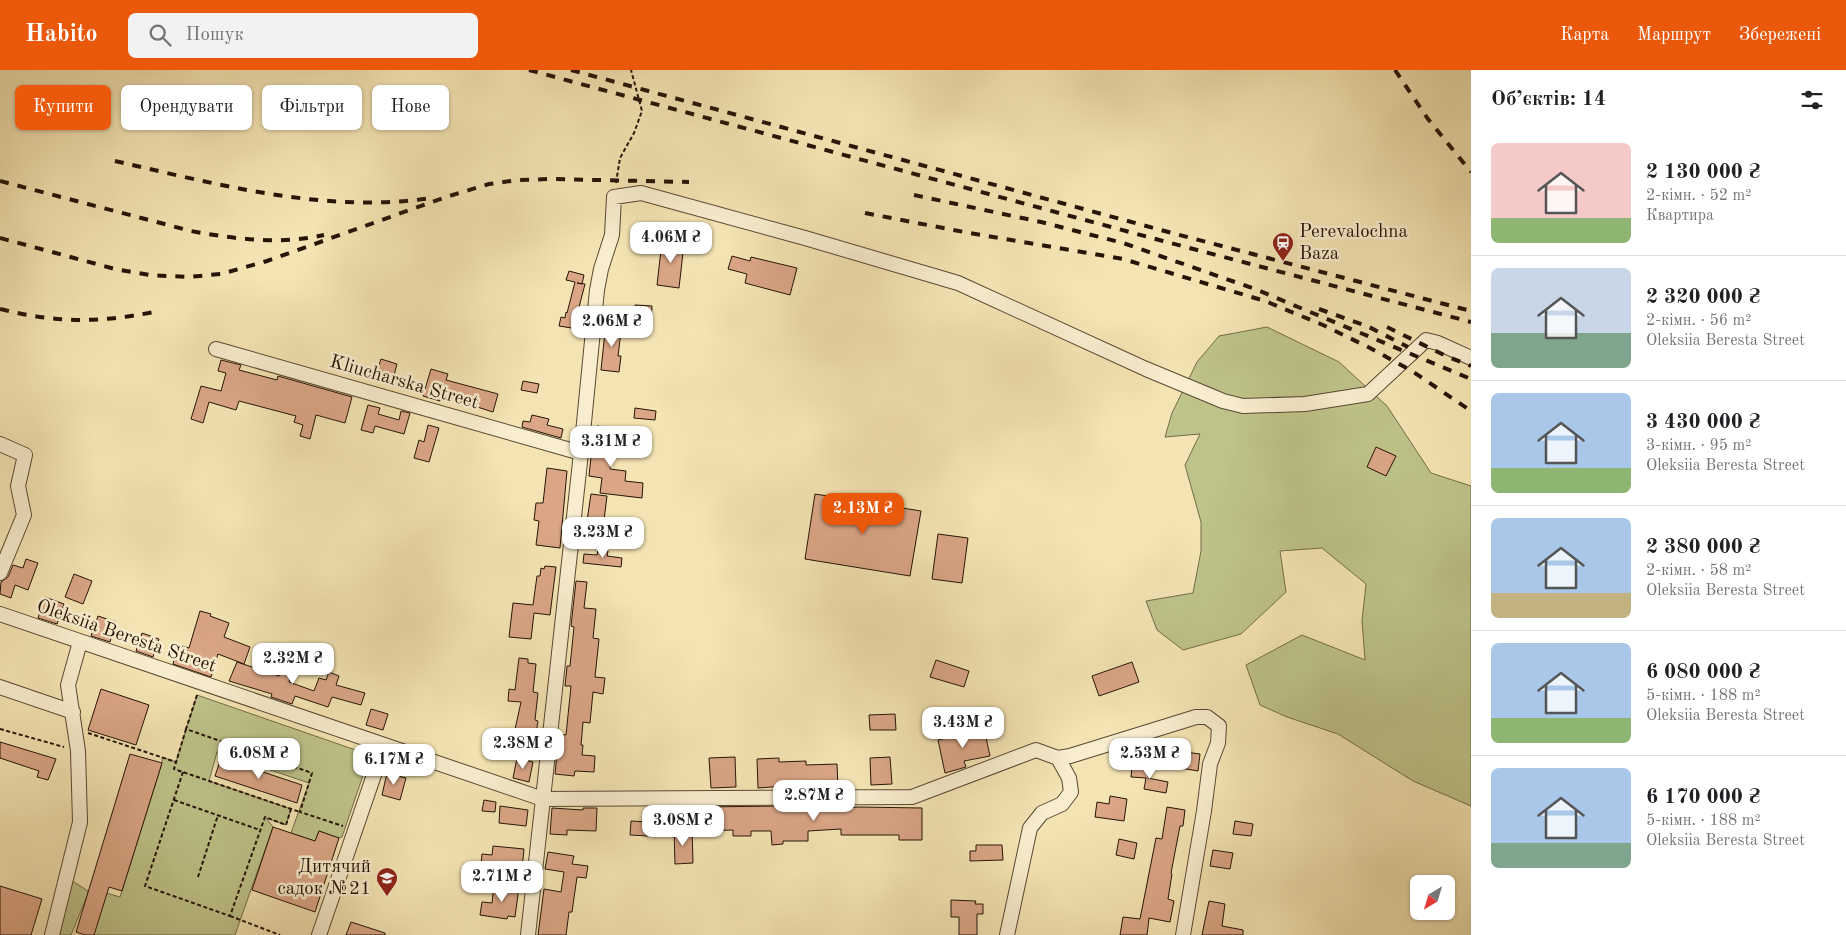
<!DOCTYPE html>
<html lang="uk">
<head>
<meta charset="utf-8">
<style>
	:root { --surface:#fff; --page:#f2f2f2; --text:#202124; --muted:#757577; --line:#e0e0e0; --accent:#ea580c }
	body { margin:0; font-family:"Old Standard TT",serif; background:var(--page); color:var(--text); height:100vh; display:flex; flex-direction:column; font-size:19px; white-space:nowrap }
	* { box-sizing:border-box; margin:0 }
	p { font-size:16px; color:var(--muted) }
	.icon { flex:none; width:28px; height:28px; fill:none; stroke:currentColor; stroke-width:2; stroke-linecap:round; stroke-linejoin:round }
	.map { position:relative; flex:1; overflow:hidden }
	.panel { display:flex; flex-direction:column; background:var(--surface); width:375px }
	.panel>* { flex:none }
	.top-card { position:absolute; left:15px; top:15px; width:475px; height:45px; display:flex; gap:10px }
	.needle { width:32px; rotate:218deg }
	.controls { position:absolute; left:1410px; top:805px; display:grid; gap:10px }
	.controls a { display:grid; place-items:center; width:45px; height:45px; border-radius:8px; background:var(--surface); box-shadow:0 1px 4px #0004; font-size:25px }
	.price { position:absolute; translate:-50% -42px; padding:0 11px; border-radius:10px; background:#fff; color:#222; font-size:16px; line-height:32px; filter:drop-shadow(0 1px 2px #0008) }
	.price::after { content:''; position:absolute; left:50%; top:30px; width:15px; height:11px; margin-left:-8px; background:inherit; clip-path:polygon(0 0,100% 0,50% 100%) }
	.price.active { background:var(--accent); color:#fff }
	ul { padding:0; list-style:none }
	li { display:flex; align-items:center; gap:15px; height:125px; padding:0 20px }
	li+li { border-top:1px solid var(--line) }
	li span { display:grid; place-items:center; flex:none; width:140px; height:100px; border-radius:8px; color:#555 }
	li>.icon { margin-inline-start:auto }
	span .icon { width:60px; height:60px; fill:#fffc; stroke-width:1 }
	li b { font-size:21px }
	h2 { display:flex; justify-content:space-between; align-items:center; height:60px; padding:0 20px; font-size:21px }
	.tag { padding:0 18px; border-radius:8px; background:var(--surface); box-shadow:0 1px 4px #0004; font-size:18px; line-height:45px }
	.tag.active { background:var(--accent); color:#fff }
	header { display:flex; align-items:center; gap:30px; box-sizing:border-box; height:70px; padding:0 25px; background:var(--accent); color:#fff }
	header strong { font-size:24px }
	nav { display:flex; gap:28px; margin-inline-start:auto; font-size:18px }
	.search { width:350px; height:45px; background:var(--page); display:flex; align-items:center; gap:12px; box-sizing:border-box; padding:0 18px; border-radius:8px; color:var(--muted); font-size:19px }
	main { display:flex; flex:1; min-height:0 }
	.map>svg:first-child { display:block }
</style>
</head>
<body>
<header>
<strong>Habito</strong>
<div class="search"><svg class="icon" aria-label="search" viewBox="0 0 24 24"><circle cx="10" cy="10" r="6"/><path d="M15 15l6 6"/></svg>Пошук</div>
<nav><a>Карта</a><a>Маршрут</a><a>Збережені</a></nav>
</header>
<main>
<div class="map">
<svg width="1471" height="865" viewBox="0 0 1471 865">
	<rect width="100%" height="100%" fill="#f4e4b3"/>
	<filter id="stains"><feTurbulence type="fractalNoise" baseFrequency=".004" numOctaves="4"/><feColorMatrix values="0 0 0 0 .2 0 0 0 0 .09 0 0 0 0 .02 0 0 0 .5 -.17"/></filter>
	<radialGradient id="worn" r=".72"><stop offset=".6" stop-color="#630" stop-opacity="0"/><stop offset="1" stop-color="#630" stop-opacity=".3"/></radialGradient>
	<!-- green -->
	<path fill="#bec38a" stroke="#726c48" d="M1267 257 1339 292 1387 336 1431 403 1471 416V736L1413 711 1338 664 1287 647 1260 635 1246 595 1302 565 1365 590 1362 551 1366 514 1322 478 1280 481 1286 522 1241 564 1183 580 1157 560 1146 531 1193 523 1201 481V452L1185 395 1200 364 1165 367 1172 343 1197 292 1219 266Z
		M197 625 370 685 342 767 339 768 319 761 315 771 291 763 309 713 217 682 209 711 291 739 286 755 266 748 273 757 235 865H90L103 822 120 827 162 693V687L176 692Z
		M66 807 88 821 87 826 71 865H52Z"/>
	<!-- building -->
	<path fill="#daa686" stroke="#261406" d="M662 171 684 174 679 218 657 215Z
		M732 186 750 191 751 187 797 198 790 225 745 213 747 204 728 199Z
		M569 201 584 205 582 214 577 213 585 214 578 241H580L578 259 559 256 561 247 565 248 566 242 567 243 575 212 566 210Z
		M635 235 652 236 651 256 633 254Z
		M606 252 622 254 618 286H621L619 302 601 300Z
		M381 289 397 294 392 313 375 308Z
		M221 290 241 295 239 300 277 310 278 306 352 327 345 353 316 345 310 369 300 366 303 355 294 352 296 346 239 331 236 340 209 332 203 353 191 349 201 316 221 321 226 303 218 301Z
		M431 299 448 304 446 310 498 324 493 342 471 335 472 333 442 325 440 331 423 326Z
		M523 311 539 314 537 323 521 320Z
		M368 335 380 338 378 344 399 350 401 341 410 343 404 364 375 356 373 363 361 360Z
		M635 338 656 341 655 350 634 348Z
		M532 345 549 349 547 355 563 359 561 368 522 357 523 351 530 352Z
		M428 355 439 358 429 392 414 388 419 370 424 372Z
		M597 356 614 358 610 399 626 401 625 411 643 413 642 428 600 423 602 408 589 406 591 387H593Z
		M1376 377 1396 386 1386 406 1367 397Z
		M547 398 567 401 560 478 536 475 539 451 534 450 536 433H543Z
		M591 424 607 426 602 466 585 464Z
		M815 424 921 441 910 506 805 489Z
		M938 464 968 468 962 513 932 509Z
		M598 480 608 481 607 486 622 488 621 497 583 493 584 484 597 485Z
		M26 489 38 493 28 520 15 515 11 528 0 524 1 512 8 507 13 495 23 498Z
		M545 496 556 497 550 545 534 543 531 569 509 567 513 533 533 535 537 506H540L541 498 544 499Z
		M74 504 92 511 83 534 65 527Z
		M576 511 587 512 584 538 596 539 593 568 599 569 595 607 605 608 603 624 593 622 590 653 583 652 581 675H583L582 685 595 686 594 702 575 701 574 706 555 704 559 664 566 665 571 616H565L567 596H570L574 557 571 556Z
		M45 527 64 534 57 554 38 548Z
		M200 541 211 544 210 546 229 553 224 567 250 577 244 594 218 584 211 607 173 594 178 575 189 578Z
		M98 546 116 552 110 572 91 566Z
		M142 563 159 569 153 587 136 581Z
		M285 586 296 589 289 612 314 621 319 608 326 610 329 602 339 606 336 615 365 623 361 635 332 627 328 637 295 626 292 634 271 627 272 624 229 611 237 592 279 606Z
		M519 588 528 589V593L536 594 533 622 538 623 535 650 538 651 535 669 514 664 521 632 508 631 509 619 515 620Z
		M936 590 969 601 964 617 930 607Z
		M1132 592 1139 612 1099 626 1092 606Z
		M101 619 149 635 136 675 88 660Z
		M371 639 388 644 383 660 366 655Z
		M895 644 896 660H870L869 645Z
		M984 658 990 686 964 691 966 697 945 703 938 670Z
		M0 672 56 689 48 710 37 707 39 701 0 688Z
		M1171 680 1200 684 1198 701 1168 696Z
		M130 684 162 693 122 821 109 817 94 865H85L76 862Z
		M735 687 736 717 711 718 709 688Z
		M890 687 892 714 871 715 870 688Z
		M221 688 302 715 297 733 215 706Z
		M517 688 533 692 529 712 513 708Z
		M779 688V692L806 691V695L837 694 838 719H785V716L758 718 757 689Z
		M1132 697 1149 698 1148 708 1168 712 1166 723 1144 719 1146 708 1131 707Z
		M387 703 406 708 400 730 382 725Z
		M1110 726 1127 729 1124 751 1095 747 1097 732 1109 734Z
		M484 730 496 732 495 742 482 741Z
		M500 736 528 740 526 756 499 753Z
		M781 736V738H808V740L859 737 922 738V770H899V765H841V759L808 761V771H783V774L772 775 771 761H751V766H733V760L703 761 702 737Z
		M1167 737 1185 740 1183 756H1180L1171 803 1172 804 1168 829 1174 831 1170 852 1149 848 1147 865H1120L1123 847 1140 849 1156 768 1162 769Z
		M552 738 583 740V738H597L596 761 567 760V765L550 764Z
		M631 751 649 752 648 766 630 765Z
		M1235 751 1253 754 1251 766 1233 764Z
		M273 757 315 771 319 761 339 768 315 842 252 820Z
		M674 760H692L693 793 675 794Z
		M1119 769 1137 773 1134 789 1116 785Z
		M976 775H1002L1003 790 970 791V781H976Z
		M493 776 524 779 522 799 481 794 482 784 492 785Z
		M1213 780 1233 783 1230 799 1210 796Z
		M548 782 574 786 572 794 588 796 586 808 577 807 572 842H569L566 865H538L544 819 561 822 564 802 545 799Z
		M494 814 519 817 515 847 508 846 507 849 480 845 482 832 492 833Z
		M0 816 42 829 31 865H0Z
		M951 830 976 831 975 834H983V844H977V865H959V847H951Z
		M1209 831 1225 834 1222 856 1243 860V865H1202Z
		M351 852 385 863V865H346Z"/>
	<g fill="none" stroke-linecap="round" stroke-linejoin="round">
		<!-- minor casing -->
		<g stroke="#5a4831" stroke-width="16">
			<path id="minor" d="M216 279 581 383
				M0 374 25 385 18 416 24 445 0 503
				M0 544 543 729 912 727 1036 680 1058 688 1070 686 1196 647H1207L1219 656 1218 673 1210 694 1204 741 1183 865
				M0 617 73 642
				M52 865 80 752 78 681 68 615 80 572
				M319 865 384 676
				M528 865 581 383 597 220 601 199 612 165 614 127 641 123 805 168 958 213 1146 299 1223 331 1243 336 1305 334 1368 324 1426 270 1438 273 1471 288
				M1007 865 1030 758 1042 743 1062 734 1071 722 1069 708 1058 688"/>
		</g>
		<!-- path -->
		<path stroke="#261406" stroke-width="2" stroke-dasharray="4 2.5" stroke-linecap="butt" d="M616 113 620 88 634 63 642 41 631 0
			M197 625 186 659 312 703 300 742 343 756
			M0 659 64 677
			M186 659 174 699 300 742
			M88 663 176 692
			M183 702 145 816 230 846 265 747 286 755 291 739
			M174 730 260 760
			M198 807 218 745
			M230 846 280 865"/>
		<!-- minor -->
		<use href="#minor" stroke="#f8edce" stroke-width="14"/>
		<!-- rail -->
		<path stroke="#261406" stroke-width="4" stroke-dasharray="9 9" stroke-linecap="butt" d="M529 0 1163 171 1471 252
			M571 0 1172 163 1471 241
			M1395 0 1428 49 1471 102
			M115 91C216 114 326 144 431 128
			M0 111 191 161C235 169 280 175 324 165
			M914 125 1041 152 1123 173 1255 219 1471 309
			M865 143 964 162 1123 189 1265 231 1323 255 1370 278 1412 301 1471 341
			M0 168 115 199 150 205 187 207 221 204 267 191 446 127 489 114 518 110 551 109 689 112
			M0 239C56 253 98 253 154 242
			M1319 239 1367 256 1408 277
			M1387 257 1446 286 1471 296"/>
	</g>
	<!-- icons -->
	<defs>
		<g id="station-pin" transform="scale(1.125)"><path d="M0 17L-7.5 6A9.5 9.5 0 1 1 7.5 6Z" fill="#8f2418" stroke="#f8edce"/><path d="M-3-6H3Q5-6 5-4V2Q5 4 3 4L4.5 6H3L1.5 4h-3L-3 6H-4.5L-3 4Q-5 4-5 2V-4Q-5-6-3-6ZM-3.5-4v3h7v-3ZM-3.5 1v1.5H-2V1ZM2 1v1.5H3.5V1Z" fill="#fff"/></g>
		<g id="school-pin" transform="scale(1.125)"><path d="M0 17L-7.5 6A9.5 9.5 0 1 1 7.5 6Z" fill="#8f2418" stroke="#f8edce"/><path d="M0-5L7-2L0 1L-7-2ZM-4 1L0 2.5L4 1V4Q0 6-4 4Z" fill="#fff"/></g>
	</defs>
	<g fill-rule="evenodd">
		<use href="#station-pin" x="1283" y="173"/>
		<use href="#school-pin" x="387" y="808"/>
	</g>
	<g text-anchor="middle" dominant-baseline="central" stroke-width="5" stroke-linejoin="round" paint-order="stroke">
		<!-- poi labels -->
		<g font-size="19" fill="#261406" stroke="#f8edce" text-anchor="start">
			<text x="1299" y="162">Perevalochna<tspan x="1299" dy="22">Baza</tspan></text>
			<text x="371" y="797" text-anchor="end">Дитячий<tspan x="371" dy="22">садок №21</tspan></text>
		</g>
		<!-- street labels -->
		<g font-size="19" fill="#261406" stroke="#f8edce">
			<text transform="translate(404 313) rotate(16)">Kliucharska Street</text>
			<text transform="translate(126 567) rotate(19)">Oleksiia Beresta Street</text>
		</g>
	</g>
	<rect width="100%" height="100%" filter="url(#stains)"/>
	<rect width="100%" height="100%" fill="url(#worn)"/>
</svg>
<div class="controls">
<a><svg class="needle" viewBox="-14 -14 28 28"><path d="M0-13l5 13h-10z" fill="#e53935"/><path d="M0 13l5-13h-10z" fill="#757577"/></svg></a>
</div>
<b class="price" style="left:671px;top:194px">4.06M ₴</b>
<b class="price" style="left:612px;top:278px">2.06M ₴</b>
<b class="price" style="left:611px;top:398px">3.31M ₴</b>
<b class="price active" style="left:863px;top:465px">2.13M ₴</b>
<b class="price" style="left:603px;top:489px">3.23M ₴</b>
<b class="price" style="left:293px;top:615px">2.32M ₴</b>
<b class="price" style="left:963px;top:679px">3.43M ₴</b>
<b class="price" style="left:523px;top:700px">2.38M ₴</b>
<b class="price" style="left:259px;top:710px">6.08M ₴</b>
<b class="price" style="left:1150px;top:710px">2.53M ₴</b>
<b class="price" style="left:394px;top:716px">6.17M ₴</b>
<b class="price" style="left:814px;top:752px">2.87M ₴</b>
<b class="price" style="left:683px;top:777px">3.08M ₴</b>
<b class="price" style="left:502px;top:833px">2.71M ₴</b>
<div class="top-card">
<a class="tag active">Купити</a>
<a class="tag">Орендувати</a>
<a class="tag">Фільтри</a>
<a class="tag">Нове</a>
</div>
</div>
<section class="panel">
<h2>Об’єктів: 14<svg class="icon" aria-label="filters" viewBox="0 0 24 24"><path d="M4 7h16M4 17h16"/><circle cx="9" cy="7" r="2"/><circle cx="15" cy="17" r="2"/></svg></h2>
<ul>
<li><span style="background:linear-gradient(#f6c9c9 75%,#8fb573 0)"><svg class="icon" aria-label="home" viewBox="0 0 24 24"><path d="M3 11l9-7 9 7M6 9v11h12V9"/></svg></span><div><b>2 130 000 ₴</b><p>2-кімн. · 52 m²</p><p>Квартира</p></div></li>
<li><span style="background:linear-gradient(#c9d6e8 65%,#7fa58c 0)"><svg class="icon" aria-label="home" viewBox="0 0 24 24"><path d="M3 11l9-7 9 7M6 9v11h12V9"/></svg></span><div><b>2 320 000 ₴</b><p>2-кімн. · 56 m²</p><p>Oleksiia Beresta Street</p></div></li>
<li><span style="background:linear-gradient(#a9c7e8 75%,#8fb573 0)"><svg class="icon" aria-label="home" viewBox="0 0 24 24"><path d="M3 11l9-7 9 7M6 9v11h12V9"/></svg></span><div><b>3 430 000 ₴</b><p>3-кімн. · 95 m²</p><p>Oleksiia Beresta Street</p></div></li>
<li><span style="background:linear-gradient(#a9c7e8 75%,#c2b280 0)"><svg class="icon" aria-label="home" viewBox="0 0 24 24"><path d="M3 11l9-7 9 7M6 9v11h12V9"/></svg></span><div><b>2 380 000 ₴</b><p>2-кімн. · 58 m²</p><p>Oleksiia Beresta Street</p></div></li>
<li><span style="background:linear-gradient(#a9c7e8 75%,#8fb573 0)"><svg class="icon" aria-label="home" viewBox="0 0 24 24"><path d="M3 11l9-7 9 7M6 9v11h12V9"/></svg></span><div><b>6 080 000 ₴</b><p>5-кімн. · 188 m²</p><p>Oleksiia Beresta Street</p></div></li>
<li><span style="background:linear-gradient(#a9c7e8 75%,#7fa58c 0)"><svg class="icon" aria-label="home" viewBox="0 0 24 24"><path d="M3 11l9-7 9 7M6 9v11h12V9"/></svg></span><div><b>6 170 000 ₴</b><p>5-кімн. · 188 m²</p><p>Oleksiia Beresta Street</p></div></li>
</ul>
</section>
</main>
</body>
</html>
